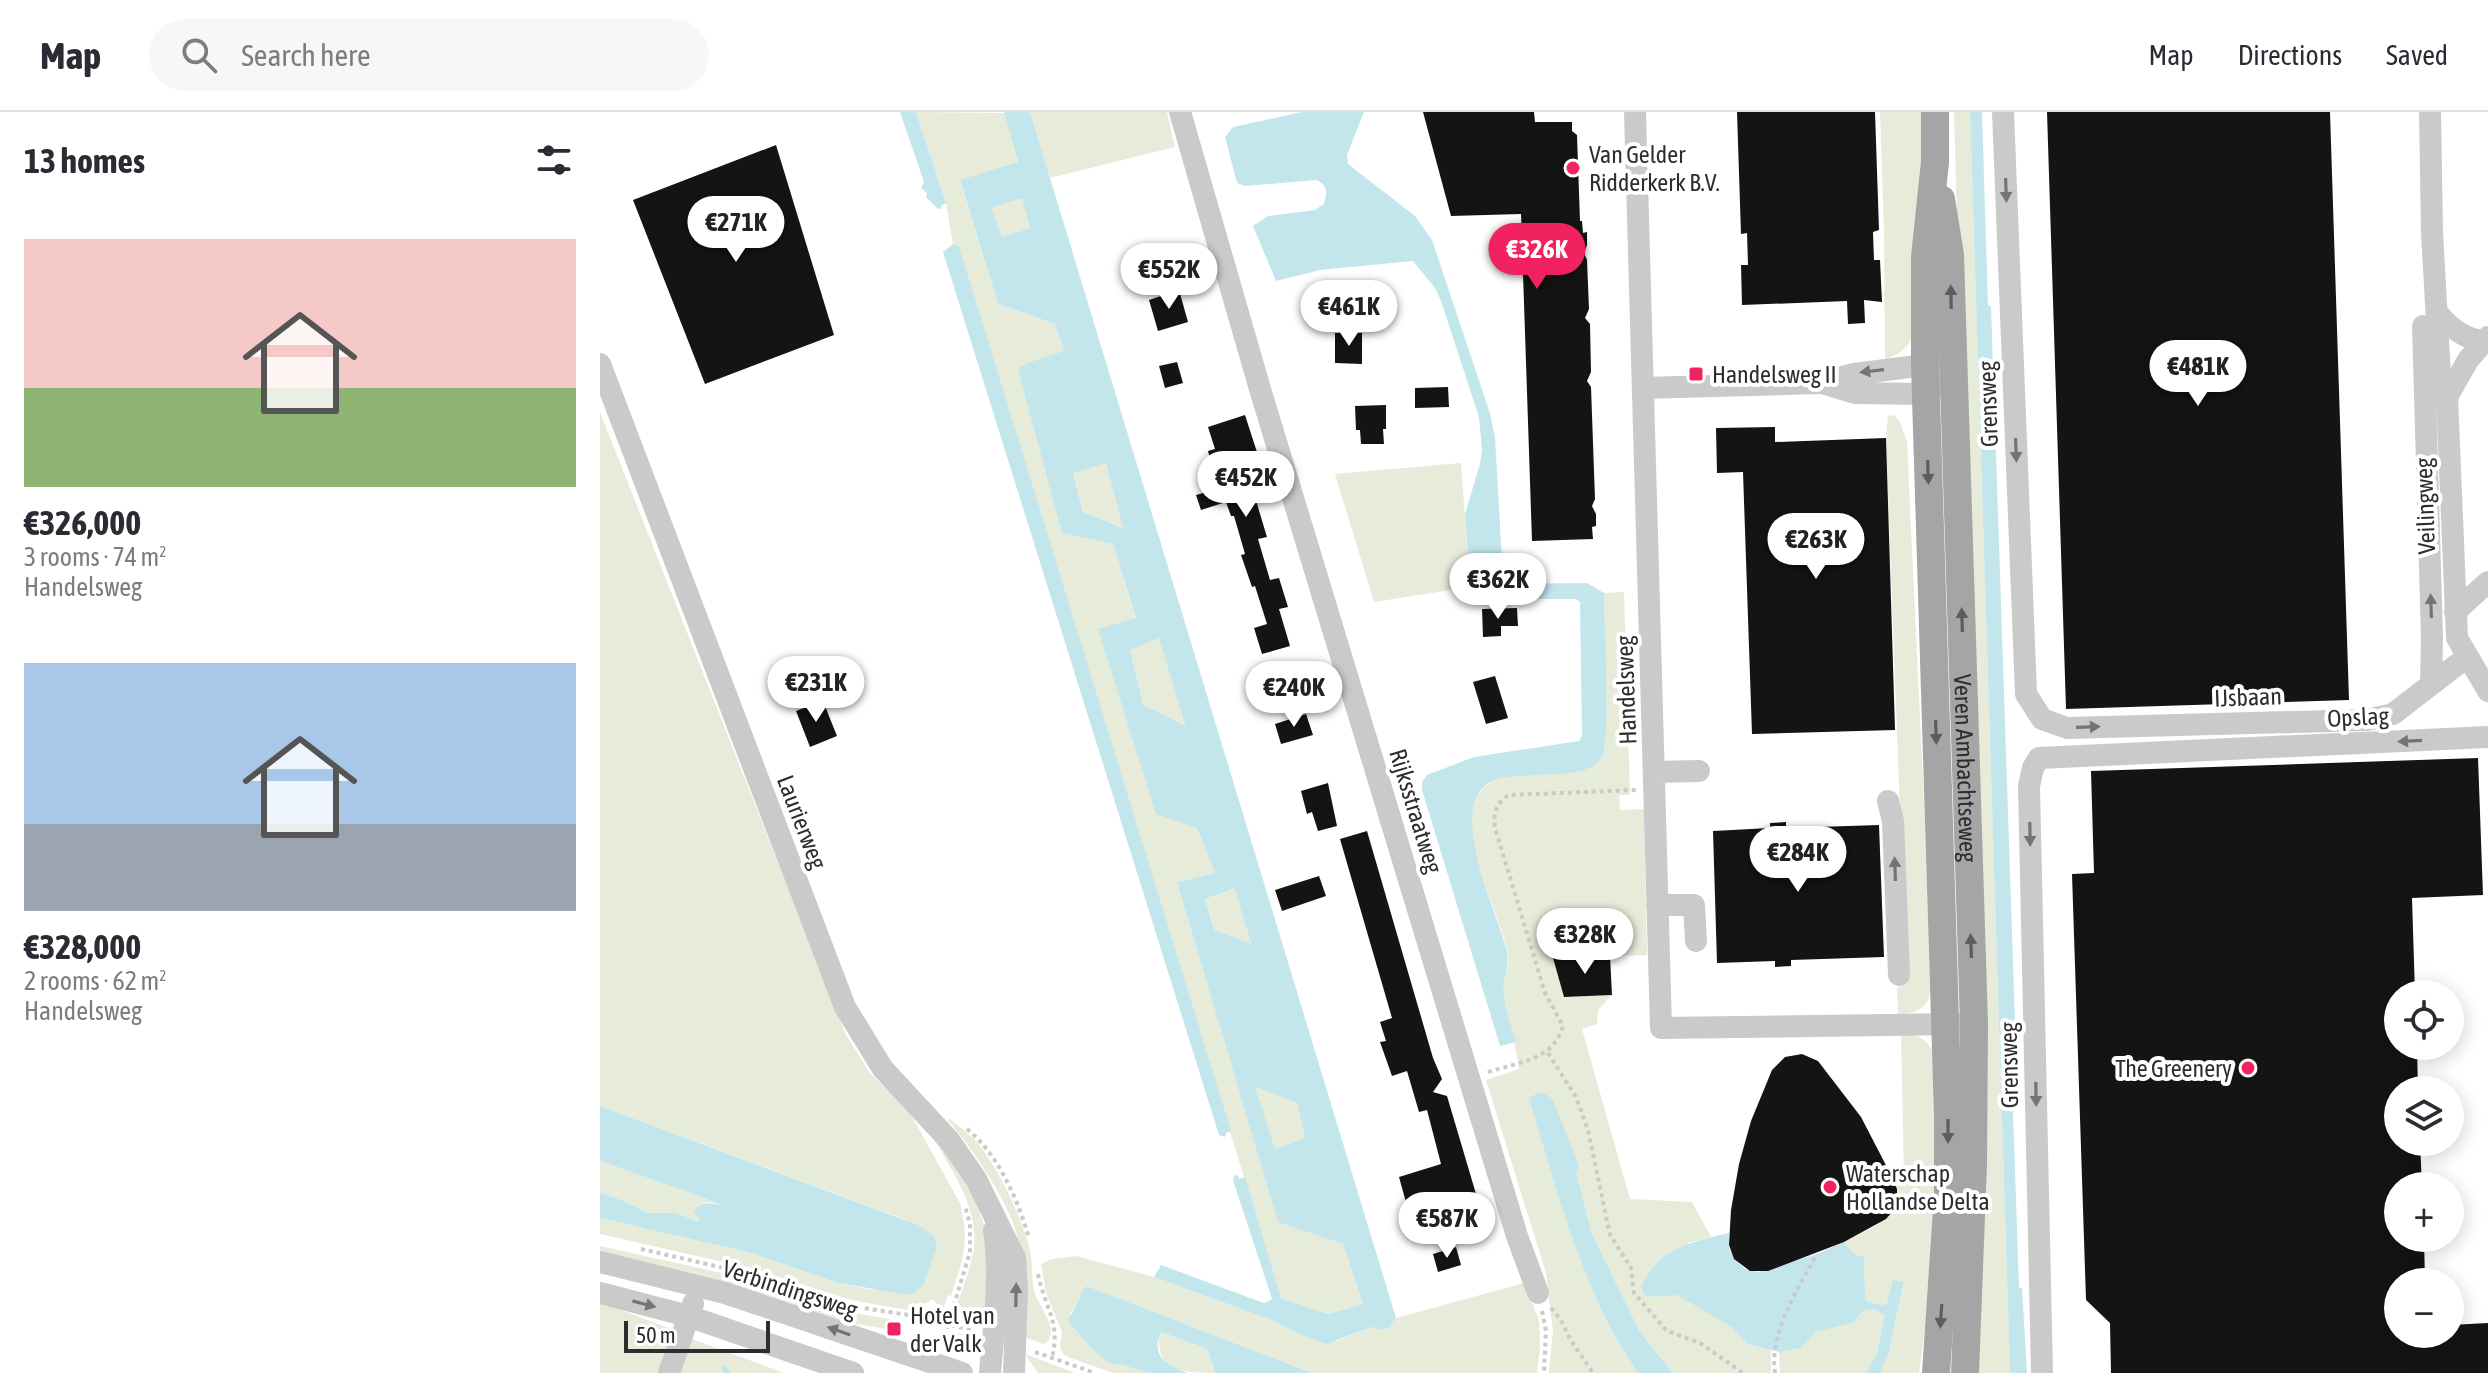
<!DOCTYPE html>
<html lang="en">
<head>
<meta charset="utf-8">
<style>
	:root { --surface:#fff; --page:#f7f7f7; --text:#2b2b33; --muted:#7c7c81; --line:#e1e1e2; --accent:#f0225f }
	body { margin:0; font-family:"Asap Condensed",sans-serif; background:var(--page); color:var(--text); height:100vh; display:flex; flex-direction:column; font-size:30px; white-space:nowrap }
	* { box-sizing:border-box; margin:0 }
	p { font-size:26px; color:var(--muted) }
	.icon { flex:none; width:44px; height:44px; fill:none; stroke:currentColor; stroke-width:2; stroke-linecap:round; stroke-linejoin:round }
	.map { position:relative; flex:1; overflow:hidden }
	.sheet { display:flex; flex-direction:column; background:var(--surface); width:600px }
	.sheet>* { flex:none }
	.buttons { position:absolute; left:1784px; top:868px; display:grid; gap:16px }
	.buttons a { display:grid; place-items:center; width:80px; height:80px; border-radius:50%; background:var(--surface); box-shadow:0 4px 20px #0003; font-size:40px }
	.scale { position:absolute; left:24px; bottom:20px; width:146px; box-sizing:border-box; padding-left:8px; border:4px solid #2d2d2d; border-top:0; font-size:22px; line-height:28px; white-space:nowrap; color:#2d2d2d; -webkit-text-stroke:6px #fff; paint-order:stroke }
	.price { position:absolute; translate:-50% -68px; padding:0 18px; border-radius:28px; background:#fff; color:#222; font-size:26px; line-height:52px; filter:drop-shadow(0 2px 4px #0008) }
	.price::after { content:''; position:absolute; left:50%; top:48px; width:24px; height:18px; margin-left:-12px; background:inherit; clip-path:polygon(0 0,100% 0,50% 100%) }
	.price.on { background:var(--accent); color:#fff }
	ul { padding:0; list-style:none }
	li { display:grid; align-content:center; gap:16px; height:424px; padding:0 24px }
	li span { display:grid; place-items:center; height:248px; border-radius:0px; color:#555 }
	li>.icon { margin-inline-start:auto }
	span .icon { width:144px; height:144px; fill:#fffc; stroke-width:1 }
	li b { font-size:34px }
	h2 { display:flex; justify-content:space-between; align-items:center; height:96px; padding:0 24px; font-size:34px }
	header { display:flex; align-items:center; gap:48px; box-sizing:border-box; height:112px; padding:0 40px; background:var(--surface); border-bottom:2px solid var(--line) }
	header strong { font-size:38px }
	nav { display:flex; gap:44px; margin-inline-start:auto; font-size:28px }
	.search { width:560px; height:72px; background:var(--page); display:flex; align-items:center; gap:20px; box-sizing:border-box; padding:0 28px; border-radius:44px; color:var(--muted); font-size:30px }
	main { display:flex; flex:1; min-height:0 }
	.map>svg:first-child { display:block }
</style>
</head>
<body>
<header>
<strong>Map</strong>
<div class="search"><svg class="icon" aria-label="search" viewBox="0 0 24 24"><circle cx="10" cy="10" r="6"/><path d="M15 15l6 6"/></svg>Search here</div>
<nav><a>Map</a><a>Directions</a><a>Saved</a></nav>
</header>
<main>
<section class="sheet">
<h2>13 homes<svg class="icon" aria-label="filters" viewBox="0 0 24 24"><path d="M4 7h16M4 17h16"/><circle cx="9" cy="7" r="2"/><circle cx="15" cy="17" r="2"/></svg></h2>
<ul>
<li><span style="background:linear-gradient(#f6c9c9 60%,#8fb573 0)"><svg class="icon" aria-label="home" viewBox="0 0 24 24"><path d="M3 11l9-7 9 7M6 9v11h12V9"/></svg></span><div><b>€326,000</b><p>3 rooms · 74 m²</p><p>Handelsweg</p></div></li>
<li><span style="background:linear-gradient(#a9c7e8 65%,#9aa5b1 0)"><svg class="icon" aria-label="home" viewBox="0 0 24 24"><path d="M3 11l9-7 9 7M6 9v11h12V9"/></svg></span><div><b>€328,000</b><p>2 rooms · 62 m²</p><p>Handelsweg</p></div></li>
</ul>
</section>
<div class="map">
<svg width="1888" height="1261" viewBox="0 0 1888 1261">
	<rect width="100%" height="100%" fill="#fff"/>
	<!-- green -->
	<path fill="#e7ebd9" d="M316 0 405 1 418 51 360 69 398 192 455 212 464 240 427 251 462 421 513 432 536 507 498 518 597 716 615 761 577 770 678 1109 743 1132 763 1192 728 1202 681 1186 359 135 353 132 346 91Z
		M430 0H567L575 35 450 66Z
		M1280 0H1322L1318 205C1312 230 1310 237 1285 248L1284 121Z
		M1354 0H1370L1410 1261H1373L1382 979Z
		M422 85 430 116 402 125 390 96Z
		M0 300 246 923 270 961 310 1001 360 1091C370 1131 363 1147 351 1184L348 1183 343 1197 339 1196 333 1187 324 1192 329 1202 251 1188 150 1156 0 1122V1106L151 1141 238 1171 273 1178 337 1134 334 1124 306 1108 0 994Z
		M1294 303 1300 310 1307 330 1325 713 1330 880C1328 899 1313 900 1298 904L1297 876 1303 874 1300 701 1286 326 1288 304Z
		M506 351 524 416 483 400 473 360Z
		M861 351 870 475 774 490 735 362Z
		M1024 480 1030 683H1019L1020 698 1044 697 1047 843 953 846 964 885 1012 883 998 898 997 912 982 917 1030 1087 1092 1090 1111 1125 1088 1131 1056 1185 1077 1182 1130 1214 1148 1232 1171 1238V1261H1073L1040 1220 992 1122 975 1060 938 981 930 987C958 1081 981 1179 1038 1261H949L953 1219 946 1161 886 968 919 957C916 932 908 909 904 884 902 870 910 855 908 842 901 799 844 707 888 672 905 658 956 661 978 660L1006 616 1004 481Z
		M559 525 586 613 543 594 530 538Z
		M635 777 651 833 614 818 605 787Z
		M1301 921C1318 923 1327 926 1334 942L1336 1067 1328 1193 1319 1261H1280L1289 1240 1304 1171 1283 1193 1268 1190 1265 1186C1266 1172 1262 1159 1265 1145L1256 1143 1244 1130C1269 1118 1304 1105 1295 1071L1304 1069Z
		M654 975 697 991 705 1026 675 1037Z
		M350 1007C358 1014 367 1020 374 1027 397 1052 422 1105 430 1138 433 1152 431 1168 435 1182 440 1196 462 1220 444 1232L422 1224C422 1196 424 1165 420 1137 415 1097 374 1039 348 1008Z
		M330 1020 372 1079 388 1124 389 1213 354 1201C361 1181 369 1161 373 1141 382 1098 349 1055 330 1020Z
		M0 1049 99 1084 121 1093 107 1090 100 1092V1108L97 1109 76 1101H48L22 1088 0 1081Z
		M0 1134 126 1162 236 1198 290 1207 287 1217 249 1211 0 1144Z
		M476 1144 554 1165 674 1209 699 1222 736 1229 772 1215 789 1216 796 1206 924 1171 939 1208 940 1234 937 1261H712L487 1174 470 1202 511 1252 521 1251 548 1261H513L468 1245 463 1242 460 1235 462 1220 446 1181 441 1152 451 1147Z
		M0 1190 71 1217 74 1220 64 1261H0Z
		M1267 1196 1284 1202 1277 1241 1266 1261H1180L1179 1240 1201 1236 1215 1220 1254 1211 1261 1198Z
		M561 1220 605 1236 609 1241 615 1261C595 1261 565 1261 560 1239 559 1231 558 1227 561 1220Z
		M359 1221 384 1229 372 1241 366 1244 347 1238 353 1224Z
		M92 1227 184 1261H74L89 1229Z
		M425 1242 475 1261H438Z"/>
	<!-- water -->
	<path fill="#c3e6ed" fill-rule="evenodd" d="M300 0H316L346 91 341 94 342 96 338 97 326 85 327 81 321 76 324 70Z
		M404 0H430L796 1206 789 1216 781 1218 772 1215 726 1232 699 1222 674 1209 554 1165 561 1153 664 1191 672 1187 633 1068 634 1064 638 1063 639 1067 645 1065 681 1186 728 1202 763 1192 743 1132 678 1110 577 770 615 761 597 716 556 702 498 517 536 506 513 432 462 421 418 257 427 251 464 239 455 212 398 192 360 68 418 50ZM422 86 430 116 402 125 391 96ZM506 351 523 415V416L483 400 473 361ZM559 526 585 612V613L543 593 530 538ZM634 777 635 778 651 832 614 818 605 787ZM655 975 697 991 705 1026 675 1037Z
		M702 0H764L747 43 748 52 815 104 832 128 890 301 895 326 903 467 909 472 987 471 1004 481C1004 507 1011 630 1002 645 990 665 954 661 934 663 920 664 904 663 892 669 843 695 899 802 907 840 910 854 902 869 904 883 905 898 912 915 916 930L900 934 822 678V670L827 663 874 645 979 629 982 624 980 490 976 487H871L865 402 880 352 882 338 879 305 841 189 835 176 813 149 720 158 676 169 653 114 668 104 715 98 724 92C727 81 728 74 717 68L645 74 637 71 625 25 633 15Z
		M1370 0H1382L1388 193 1391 194 1417 970H1412L1419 1176H1422L1427 1261H1410Z
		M353 132 359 134 631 1019 626 1021 625 1025 619 1023 343 140Z
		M938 981H944L953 988 979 1054 976 1061 992 1122 1040 1220 1073 1261H1038C981 1179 958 1081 929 986Z
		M0 994 318 1113 334 1124 337 1134 324 1172 316 1180 309 1183 238 1171 151 1141 0 1106V1081L22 1088 48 1101H76L97 1109 100 1108 94 1100C101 1087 110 1092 121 1093L99 1084 0 1049Z
		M1129 1121V1136L1134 1147 1145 1157 1159 1160 1217 1142 1244 1130 1256 1143 1265 1145C1262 1159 1266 1172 1265 1186L1268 1190 1283 1193 1287 1190 1293 1168 1304 1170 1289 1240 1280 1261H1266L1277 1241 1284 1203C1269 1193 1262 1196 1254 1211L1215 1220 1201 1236 1179 1240 1148 1232 1130 1214 1077 1183 1056 1185 1044 1183 1041 1175C1060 1135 1089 1131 1129 1121Z
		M487 1174 712 1261H615L609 1241 605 1236 561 1220C550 1245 568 1253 588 1261H548L521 1252H511L492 1237 468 1209 484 1177Z"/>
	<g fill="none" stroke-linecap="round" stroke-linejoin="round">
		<!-- stream -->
		<path stroke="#c3e6ed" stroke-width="6" d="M125 1257 127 1261"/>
	</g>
	<!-- building -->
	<path fill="#141414" d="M823 0H934L935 10H972V19L977 23 980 109H982L983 121 987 120V133L984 141 987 148 989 197 985 206 990 212 991 260 987 269 991 275 995 387 992 394 996 402V414L992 415 993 427 932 429 921 102 851 104Z
		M1137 0H1275L1279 118 1273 120 1274 148H1280L1282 190 1264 188 1265 211 1248 212 1247 189 1142 193 1141 153H1148L1147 121 1141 122Z
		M1447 0H1730L1749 588 1466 597Z
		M176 33 234 223 105 272 33 88Z
		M579 178 588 210 558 219 549 188Z
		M735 221H762V252L735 251Z
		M577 250 583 271 565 276 559 254Z
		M848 275 849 295 815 296V276Z
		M786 293V317H783L784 332H761L760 318H756L755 294Z
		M645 303 666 368 651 372 667 425 658 427 670 468 679 466 688 495 679 497 690 534 662 542 654 516 667 512 655 474 652 475 641 443 645 442 634 404H631L626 390 601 398 596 383 618 377 608 339 615 337 608 315Z
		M1175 315V330L1286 326 1295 618 1152 622 1143 360 1117 361 1116 316Z
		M917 496 918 514H901V524L883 525 882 497Z
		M712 559 722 593 692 603 681 569Z
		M895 564 908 606 886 612 873 570Z
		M223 589 237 624 210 635 196 599Z
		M706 602 713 623 681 632 675 612Z
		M1878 646 1883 783 1812 786 1815 882H1798V934H1817L1818 978H1798V1030H1820L1822 1074H1798V1126H1824L1825 1170H1798V1222H1850V1213L1888 1211V1261H1511L1510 1211 1486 1188 1472 762 1494 761 1491 659Z
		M728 671 737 714 718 719 712 700 707 702 701 679Z
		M1186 710V716L1279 713 1284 845 1191 848V854L1175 855V849L1117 851 1113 719 1170 716V711Z
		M767 719 833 946 842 967 833 980 847 984 887 1119 865 1125 857 1097 837 1102 833 1086 807 1094 799 1065 841 1052 827 998 819 1000 807 959 792 964 780 930 786 929 780 910 792 906 740 727Z
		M719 764 726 784 682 799 675 778Z
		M1010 844 1012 883 964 885 953 846Z
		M1202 942 1218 949 1261 1005 1290 1061 1297 1077V1089L1292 1100 1286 1107 1244 1130 1168 1159H1150L1134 1147 1129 1133 1131 1098 1139 1052 1151 1009 1172 958 1185 945Z
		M856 1135 861 1153 838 1160 833 1142Z"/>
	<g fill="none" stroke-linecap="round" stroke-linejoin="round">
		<!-- path -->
		<path stroke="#cacaca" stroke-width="4" stroke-dasharray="4 4" stroke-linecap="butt" d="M948 941 976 985 988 1018 1010 1123 1031 1156 1034 1181 1067 1219 1100 1231 1143 1261
			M888 960C918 950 953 949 963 914L945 881 895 716C893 701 896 691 909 683L1036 678
			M367 1017C398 1042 418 1088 429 1126
			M41 1137 146 1161 238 1192 315 1204 374 1219
			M438 1162C445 1197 461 1209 452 1246
			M951 1196 961 1208 970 1227 993 1261
			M942 1199 946 1219 944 1261
			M342 1232 370 1140V1112L365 1094
			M435 1240 495 1261
			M1175 1261C1169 1222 1198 1175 1217 1142"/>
		<!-- minor -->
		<path stroke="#cacaca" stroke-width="22" d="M580 0 660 277 917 1124 938 1181
			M1035 0 1061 916 1360 912
			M1403 0 1426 582 1442 607 1467 616 1767 608 1793 602 1867 545
			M1830 0 1832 120 1840 264 1847 285 1857 526 1888 579
			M1837 200C1849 215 1866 228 1885 229
			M1823 214 1832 526 1831 572
			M0 252 245 895 283 957 349 1028 376 1067 415 1146 417 1177 414 1261
			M1222 271 1255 281 1326 282 1339 273
			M1043 276 1220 271 1254 262 1325 253 1339 258
			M1847 285 1868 248 1888 225
			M1855 500 1888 470
			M1054 660 1099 659
			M1288 689 1293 709 1299 863
			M1057 793H1094L1096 829
			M0 1150 125 1181 362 1261
			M0 1181 88 1204 253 1261
			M69 1261 93 1192
			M390 1261C394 1213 401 1166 394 1118
			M1442 1261 1429 674 1433 656 1439 646 1888 625"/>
		<!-- major -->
		<g stroke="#a5a5a5" stroke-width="28">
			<path d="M1335 0V50L1325 145V253L1348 1004V1083L1336 1261"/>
			<path id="s1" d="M1341 87 1350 143 1374 912 1373 1051 1365 1261"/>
		</g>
	</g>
	<!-- one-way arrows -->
	<defs><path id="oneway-solid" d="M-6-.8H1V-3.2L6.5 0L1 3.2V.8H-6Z" transform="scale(2)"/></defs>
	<g fill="#747474">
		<use href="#oneway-solid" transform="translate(1406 78) rotate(88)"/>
		<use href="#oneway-solid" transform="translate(1272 259) rotate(173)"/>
		<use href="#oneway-solid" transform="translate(1416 338) rotate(88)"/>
		<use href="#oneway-solid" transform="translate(1831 494) rotate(-92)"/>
		<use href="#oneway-solid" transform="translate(1488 615) rotate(-2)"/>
		<use href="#oneway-solid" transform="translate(1810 629) rotate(177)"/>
		<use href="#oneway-solid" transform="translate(1430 722) rotate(89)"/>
		<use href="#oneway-solid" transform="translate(1295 757) rotate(-92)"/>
		<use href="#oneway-solid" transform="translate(1436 982) rotate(89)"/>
		<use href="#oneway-solid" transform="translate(416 1183) rotate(-89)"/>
		<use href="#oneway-solid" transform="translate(44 1192) rotate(15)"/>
		<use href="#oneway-solid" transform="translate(239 1219) rotate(-161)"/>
	</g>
	<g fill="#5d5d5d">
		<use href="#oneway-solid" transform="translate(1351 185) rotate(-91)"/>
		<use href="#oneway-solid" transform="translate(1328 360) rotate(88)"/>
		<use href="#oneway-solid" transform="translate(1362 508) rotate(-92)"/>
		<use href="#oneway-solid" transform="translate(1336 620) rotate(88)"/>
		<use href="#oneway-solid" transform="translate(1371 834) rotate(-92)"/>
		<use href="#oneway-solid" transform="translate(1348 1019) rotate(90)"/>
		<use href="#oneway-solid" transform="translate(1341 1204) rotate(94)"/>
	</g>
	<!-- markers -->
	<g fill="#f0225f" stroke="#fff" stroke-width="3">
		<circle cx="973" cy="56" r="8"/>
		<rect x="1088" y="254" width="16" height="16" rx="4"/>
		<circle cx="1648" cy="956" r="8"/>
		<circle cx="1230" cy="1075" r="8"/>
		<rect x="286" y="1209" width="16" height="16" rx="4"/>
	</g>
	<g text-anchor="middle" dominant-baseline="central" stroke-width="8" stroke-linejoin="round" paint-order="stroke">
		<!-- poi labels -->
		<g font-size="24" fill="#2d2d2d" stroke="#fff" text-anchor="start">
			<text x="989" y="42">Van Gelder<tspan x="989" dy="28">Ridderkerk B.V.</tspan></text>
			<text x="1112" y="262">Handelsweg II</text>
			<text x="1632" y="956" text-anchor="end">The Greenery</text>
			<text x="1246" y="1061">Waterschap<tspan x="1246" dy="28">Hollandse Delta</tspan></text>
			<text x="310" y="1203">Hotel van<tspan x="310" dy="28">der Valk</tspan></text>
		</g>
		<!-- street labels -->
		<g font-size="24" fill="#2d2d2d" stroke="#fff">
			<text transform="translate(1388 292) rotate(-92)">Grensweg</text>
			<text transform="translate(1825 394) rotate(-92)">Veilingweg</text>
			<text transform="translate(1026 578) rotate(-92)">Handelsweg</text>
			<text transform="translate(1648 585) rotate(-2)">IJsbaan</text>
			<text transform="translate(1758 605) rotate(-3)">Opslag</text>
			<text stroke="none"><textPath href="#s1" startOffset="570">Veren Ambachtseweg</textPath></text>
			<text transform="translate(816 699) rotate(73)">Rijksstraatweg</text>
			<text transform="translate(202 710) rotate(69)">Laurierweg</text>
			<text transform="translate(1409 953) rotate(-91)">Grensweg</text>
			<text transform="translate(190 1177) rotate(18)">Verbindingsweg</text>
		</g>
	</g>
</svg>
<div class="buttons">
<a><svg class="icon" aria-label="locate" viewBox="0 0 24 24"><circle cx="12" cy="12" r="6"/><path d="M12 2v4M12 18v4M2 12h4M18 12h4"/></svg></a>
<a><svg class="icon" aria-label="layers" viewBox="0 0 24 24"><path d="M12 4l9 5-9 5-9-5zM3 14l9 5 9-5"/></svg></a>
<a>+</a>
<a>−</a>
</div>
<div class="scale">50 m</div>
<b class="price" style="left:136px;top:152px">€271K</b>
<b class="price on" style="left:937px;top:179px">€326K</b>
<b class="price" style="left:569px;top:199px">€552K</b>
<b class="price" style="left:749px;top:236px">€461K</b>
<b class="price" style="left:1598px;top:296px">€481K</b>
<b class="price" style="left:646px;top:407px">€452K</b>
<b class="price" style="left:1216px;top:469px">€263K</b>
<b class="price" style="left:898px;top:509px">€362K</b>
<b class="price" style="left:216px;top:612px">€231K</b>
<b class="price" style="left:694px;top:617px">€240K</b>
<b class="price" style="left:1198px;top:782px">€284K</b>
<b class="price" style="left:985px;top:864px">€328K</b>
<b class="price" style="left:847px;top:1148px">€587K</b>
</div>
</main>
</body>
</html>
